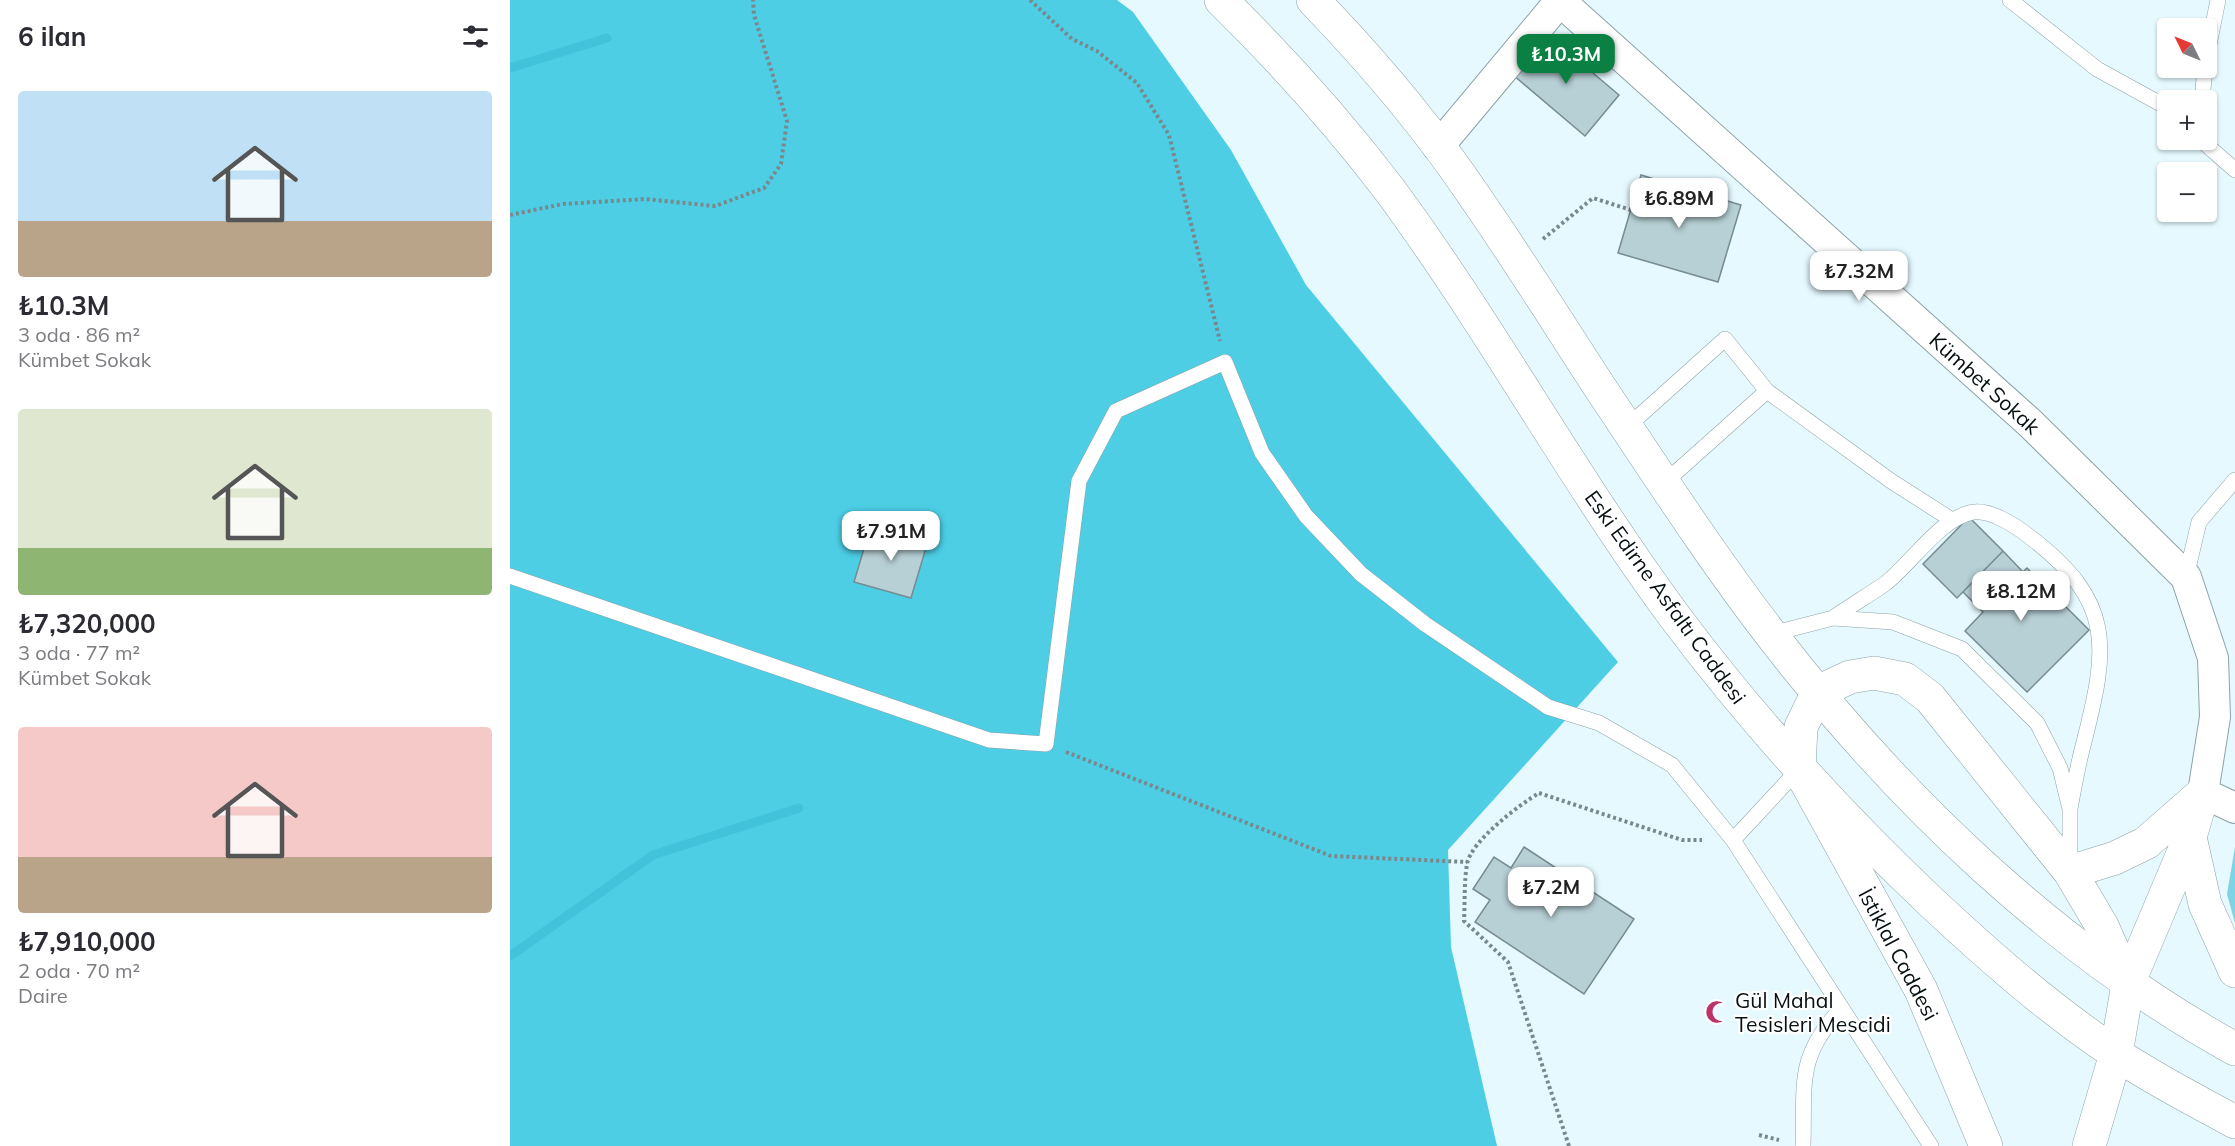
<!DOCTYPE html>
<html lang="tr">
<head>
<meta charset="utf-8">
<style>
	:root { --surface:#fff; --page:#f2f2f3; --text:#2b2b33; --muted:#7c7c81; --accent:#0b8043 }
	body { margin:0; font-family:Mulish,sans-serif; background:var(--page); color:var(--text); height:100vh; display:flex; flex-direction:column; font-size:22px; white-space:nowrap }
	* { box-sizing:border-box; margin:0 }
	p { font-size:20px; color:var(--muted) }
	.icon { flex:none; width:33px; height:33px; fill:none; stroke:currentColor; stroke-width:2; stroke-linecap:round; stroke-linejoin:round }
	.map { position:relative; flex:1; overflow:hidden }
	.sheet { display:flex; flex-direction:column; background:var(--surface); width:510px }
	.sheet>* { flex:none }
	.needle { width:39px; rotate:313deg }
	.buttons { position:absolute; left:1647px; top:18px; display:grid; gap:12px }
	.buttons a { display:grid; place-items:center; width:60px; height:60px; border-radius:6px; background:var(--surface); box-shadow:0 2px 4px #0004; font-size:30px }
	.price { position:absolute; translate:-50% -51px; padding:0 14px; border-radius:12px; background:#fff; color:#222; font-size:20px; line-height:39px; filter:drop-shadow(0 2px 3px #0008) }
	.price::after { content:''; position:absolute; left:50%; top:36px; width:18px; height:14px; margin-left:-9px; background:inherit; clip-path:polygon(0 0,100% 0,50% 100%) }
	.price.active { background:var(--accent); color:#fff }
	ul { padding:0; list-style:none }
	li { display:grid; align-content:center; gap:12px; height:318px; padding:0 18px }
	li span { display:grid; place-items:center; height:186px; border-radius:6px; color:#555 }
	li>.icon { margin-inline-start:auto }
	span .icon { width:108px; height:108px; fill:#fffc; stroke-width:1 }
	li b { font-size:26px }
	h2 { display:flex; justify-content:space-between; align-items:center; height:72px; padding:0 18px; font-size:26px }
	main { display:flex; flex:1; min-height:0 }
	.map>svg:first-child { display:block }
</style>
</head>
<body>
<main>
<section class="sheet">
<h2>6 ilan<svg class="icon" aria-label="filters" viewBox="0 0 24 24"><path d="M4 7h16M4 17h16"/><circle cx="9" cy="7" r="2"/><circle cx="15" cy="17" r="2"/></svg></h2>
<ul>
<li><span style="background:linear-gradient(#bfe0f5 70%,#b9a48a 0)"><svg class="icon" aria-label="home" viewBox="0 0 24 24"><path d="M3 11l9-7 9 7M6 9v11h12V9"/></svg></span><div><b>₺10.3M</b><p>3 oda · 86 m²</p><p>Kümbet Sokak</p></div></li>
<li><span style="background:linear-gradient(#dfe7d0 75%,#8fb573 0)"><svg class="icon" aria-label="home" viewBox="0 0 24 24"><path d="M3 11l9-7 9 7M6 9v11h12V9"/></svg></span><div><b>₺7,320,000</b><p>3 oda · 77 m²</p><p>Kümbet Sokak</p></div></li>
<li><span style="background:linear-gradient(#f6c9c9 70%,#b9a48a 0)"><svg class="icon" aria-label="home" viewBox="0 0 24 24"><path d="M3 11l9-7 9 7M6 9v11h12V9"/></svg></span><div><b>₺7,910,000</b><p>2 oda · 70 m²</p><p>Daire</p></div></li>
</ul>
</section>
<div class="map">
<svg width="1725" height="1146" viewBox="0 0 1725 1146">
	<rect width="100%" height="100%" fill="#e5f9fe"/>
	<!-- green -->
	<path fill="#7fd3e4" d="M1725 847V923L1717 894Z"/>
	<!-- forest -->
	<path fill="#4dcee5" d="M0 0H607L623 12 721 150 796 285 1108 662 938 850 941 947 987 1146H0Z"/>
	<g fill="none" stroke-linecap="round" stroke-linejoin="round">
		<!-- stream -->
		<path stroke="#40c3db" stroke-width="9" d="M0 68 97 38
			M0 956 143 855 289 808"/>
	</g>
	<!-- building -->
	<path fill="#b7d0d5" stroke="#758c91" stroke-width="1.5" d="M1038 35 1109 95 1075 136 1003 75Z
		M1131 175 1231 205 1208 282 1108 253Z
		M1459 517 1493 551 1447 598 1413 564Z
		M361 525 418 541 401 598 344 582Z
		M1493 551 1513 572 1517 568 1579 630 1517 692 1455 631 1473 612 1453 592Z
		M1014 847 1124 919 1074 994 965 922 980 900 963 889 984 857 1001 868Z"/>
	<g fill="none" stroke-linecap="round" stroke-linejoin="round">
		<!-- service casing -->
		<g stroke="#8ca3a8" stroke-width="16">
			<path id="service" d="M1500 0 1587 69 1658 108
				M1696 60 1708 0
				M1692 100 1695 68
				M1691 140 1725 170
				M1117 427 1215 339 1257 391 1381 481 1442 520
				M1154 483 1257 391
				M0 576 479 740 536 744 569 481 606 411 715 362 752 453 796 516 851 574 915 624 1038 707 1089 723 1162 765 1223 840 1421 1146
				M1676 577 1689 522 1725 480
				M1323 618C1340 606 1359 595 1376 583 1401 563 1429 521 1459 513 1478 507 1506 526 1520 537 1605 602 1598 647 1574 742 1568 764 1564 786 1560 809
				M1261 634 1323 618 1383 622 1452 649 1527 723 1550 768 1560 809V866
				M1223 840 1289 769
				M1293 1146C1295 1084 1286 1057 1331 1009"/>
		</g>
		<!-- minor casing -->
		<g stroke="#8ca3a8" stroke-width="32">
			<path id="minor" d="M1049 0 1520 423 1676 577 1703 658 1705 717 1693 793 1725 808
				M928 147 1050 1"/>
		</g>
		<!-- primary casing -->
		<g stroke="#8ca3a8" stroke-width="34">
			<path id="primary" d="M1680 837 1695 904 1725 971
				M1560 872 1605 858 1636 843 1693 793
				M1618 984 1680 837 1693 793
				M1476 1146 1411 990 1289 769 1291 727 1308 692 1340 677 1364 673 1395 679 1420 698 1560 872 1592 926 1618 984
				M1579 1146 1606 1054"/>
		</g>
		<!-- trunk casing -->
		<g stroke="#8ca3a8" stroke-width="34">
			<path id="trunk" d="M711 0C771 59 828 122 879 189 981 327 1063 479 1165 617 1242 720 1328 814 1421 902 1479 956 1539 1009 1605 1053 1643 1079 1685 1100 1725 1122
				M803 0C862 61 918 127 965 197 1008 259 1048 323 1089 386 1146 471 1201 557 1263 637 1389 800 1544 949 1725 1049
				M1606 1054 1618 984"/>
		</g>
		<!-- path -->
		<path stroke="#79888c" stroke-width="4" stroke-dasharray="3 3" stroke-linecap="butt" d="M520 0 562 39 587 51 627 83 659 135 710 341
			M0 215 53 204 135 199 205 206 254 188 271 164 277 121 244 15 243 0
			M1033 239 1083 198 1121 210
			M556 752 821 856 957 862
			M1249 1135 1269 1140
			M1059 1146 998 962 954 921C955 902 954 882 957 864 961 841 1009 805 1029 793L1172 840H1192"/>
		<!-- service -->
		<use href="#service" stroke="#fff" stroke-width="15"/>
		<!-- minor -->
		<use href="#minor" stroke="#fff" stroke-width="30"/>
		<!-- primary -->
		<use href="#primary" stroke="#fff" stroke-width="33"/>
		<!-- trunk -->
		<use href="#trunk" stroke="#fff" stroke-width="33"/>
	</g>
	<!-- icons -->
	<defs>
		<g id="mosque-bare" transform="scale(1.8)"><path d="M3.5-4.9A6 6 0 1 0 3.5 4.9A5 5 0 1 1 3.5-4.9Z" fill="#bd3268" stroke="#fff" stroke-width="2.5" paint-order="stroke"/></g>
	</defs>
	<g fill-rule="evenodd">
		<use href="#mosque-bare" x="1207" y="1012"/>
	</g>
	<g text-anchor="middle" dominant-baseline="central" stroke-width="4.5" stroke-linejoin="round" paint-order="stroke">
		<!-- street labels -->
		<g font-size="21" fill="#060f11" stroke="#fff">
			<text transform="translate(1475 383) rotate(42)">Kümbet Sokak</text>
			<text transform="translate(1156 597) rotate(54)">Eski Edirne Asfaltı Caddesi</text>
			<text transform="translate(1389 954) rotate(62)">İstiklal Caddesi</text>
		</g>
		<!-- poi labels -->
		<g font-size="21" fill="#060f11" stroke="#fff" text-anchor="start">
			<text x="1225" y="1000">Gül Mahal<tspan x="1225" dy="24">Tesisleri Mescidi</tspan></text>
		</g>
	</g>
</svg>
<div class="buttons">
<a><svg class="needle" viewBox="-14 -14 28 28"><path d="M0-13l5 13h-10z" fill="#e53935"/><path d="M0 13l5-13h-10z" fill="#7c7c81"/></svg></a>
<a>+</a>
<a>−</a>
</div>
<b class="price active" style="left:1056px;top:85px">₺10.3M</b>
<b class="price" style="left:1169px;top:229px">₺6.89M</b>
<b class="price" style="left:1349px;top:302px">₺7.32M</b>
<b class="price" style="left:381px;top:562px">₺7.91M</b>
<b class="price" style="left:1511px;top:622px">₺8.12M</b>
<b class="price" style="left:1041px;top:918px">₺7.2M</b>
</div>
</main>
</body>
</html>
